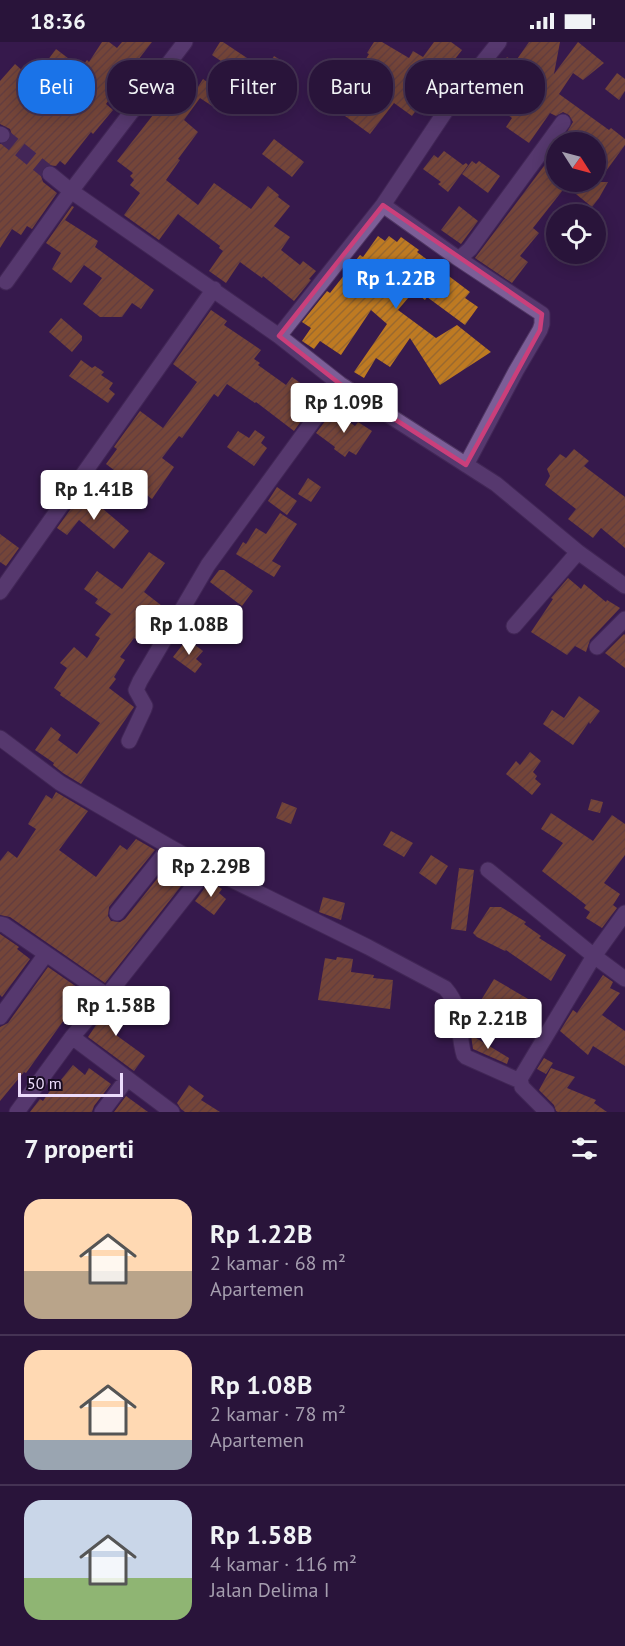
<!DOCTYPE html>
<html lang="id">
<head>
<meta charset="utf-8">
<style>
	:root { --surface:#29143a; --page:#352145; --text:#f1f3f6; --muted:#a59eaf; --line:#453354; --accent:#1a73e8 }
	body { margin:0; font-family:"PT Sans",sans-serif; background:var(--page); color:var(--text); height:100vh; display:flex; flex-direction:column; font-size:22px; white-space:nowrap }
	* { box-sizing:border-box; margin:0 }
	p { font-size:20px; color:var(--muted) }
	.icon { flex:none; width:33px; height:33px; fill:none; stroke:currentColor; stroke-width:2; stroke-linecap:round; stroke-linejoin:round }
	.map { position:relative; height:1070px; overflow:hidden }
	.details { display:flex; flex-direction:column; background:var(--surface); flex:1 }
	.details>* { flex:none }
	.hud { position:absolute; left:18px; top:18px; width:590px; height:54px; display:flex; gap:12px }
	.needle { width:39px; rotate:126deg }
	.tools { position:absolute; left:546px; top:90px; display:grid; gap:12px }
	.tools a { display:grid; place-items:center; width:60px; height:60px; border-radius:50%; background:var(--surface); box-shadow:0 3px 15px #0003,0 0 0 2px var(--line); font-size:30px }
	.scale { position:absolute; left:18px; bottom:15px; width:105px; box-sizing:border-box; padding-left:6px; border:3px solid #ecdcfc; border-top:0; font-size:16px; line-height:21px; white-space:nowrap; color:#ecdcfc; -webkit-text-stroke:4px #180c23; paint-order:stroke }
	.price { position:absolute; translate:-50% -51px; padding:0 14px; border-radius:6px; background:#fff; color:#222; font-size:20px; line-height:39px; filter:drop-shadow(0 2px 3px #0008) }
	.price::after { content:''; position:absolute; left:50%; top:36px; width:18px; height:14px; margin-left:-9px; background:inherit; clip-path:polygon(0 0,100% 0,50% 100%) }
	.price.selected { background:var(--accent); color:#fff }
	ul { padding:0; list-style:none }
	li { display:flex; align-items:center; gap:18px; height:150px; padding:0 24px }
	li+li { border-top:2px solid var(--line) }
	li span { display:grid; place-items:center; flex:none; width:168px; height:120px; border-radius:18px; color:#555 }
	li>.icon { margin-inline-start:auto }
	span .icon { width:72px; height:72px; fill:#fffc; stroke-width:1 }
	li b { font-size:26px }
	h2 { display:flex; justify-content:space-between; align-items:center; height:72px; padding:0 24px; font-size:26px }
	.pill { padding:0 21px; border-radius:24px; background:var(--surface); box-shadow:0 3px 15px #0003,0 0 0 2px var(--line); font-size:21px; line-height:54px }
	.pill.selected { background:var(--accent); color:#fff }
	.status { display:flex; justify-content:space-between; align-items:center; height:42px; padding:0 30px; background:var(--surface); direction:ltr }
	.status svg { height:16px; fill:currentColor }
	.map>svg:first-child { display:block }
</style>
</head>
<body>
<div class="status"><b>18:36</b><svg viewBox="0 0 49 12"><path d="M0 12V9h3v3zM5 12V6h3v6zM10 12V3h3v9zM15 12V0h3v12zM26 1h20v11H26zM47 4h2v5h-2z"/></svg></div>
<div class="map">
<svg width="625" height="1070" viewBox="0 0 625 1070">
	<defs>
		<pattern id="building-hatch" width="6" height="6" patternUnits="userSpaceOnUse" patternTransform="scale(1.5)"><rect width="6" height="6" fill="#be7a22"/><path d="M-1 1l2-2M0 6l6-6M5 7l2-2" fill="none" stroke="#9a692f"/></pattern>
	</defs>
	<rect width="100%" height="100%" fill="#371a4d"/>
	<!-- building -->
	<path fill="url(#building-hatch)" d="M102 0H109L117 6 122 0H152L131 27 106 62 113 68 93 92 91 90 65 123 60 119 56 124 47 123 42 126 40 131 43 140 57 151 32 187 27 184 21 193 12 187 0 206V102L8 101 12 93 10 87 0 82V39L15 22 33 38 56 7 81 26 87 18 89 20Z
		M220 0H223L265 28 274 14 294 27 280 49 275 46 270 54 264 50 260 56 242 44 239 48 225 38 233 27 212 13Z
		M374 0H382L409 16 413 9 423 15 434 0H451L462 8 445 30 448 31 437 48 433 45 412 74 394 61 370 92 345 74 351 66 327 49 330 44 325 40 332 30 350 43 369 12 367 11Z
		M529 0H560L554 32 578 0 604 21 583 38 573 31 559 52 609 88 611 86 625 97V103L598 140H608L599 156 592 165 566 144 533 186 539 191 520 214 528 220 512 241 475 216 556 108V140H596V100H582L567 90 573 80 569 73 563 70 556 74 550 71 529 101 506 85 512 76 486 57 490 52 486 49 489 46 485 43 491 34 492 35 507 15 515 20Z
		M617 31 625 37V49L619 58 605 47Z
		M170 35 194 51 203 37 222 50 212 64 200 56 184 78 198 90 178 117 180 118 166 138 198 163 214 141 251 167 268 144 279 153 278 155 290 164 274 184 290 195 281 208 300 223 303 219 316 229 309 237 311 238 294 259 263 234 262 236 240 220 226 241 209 229 223 209 219 206 220 204 178 172 159 198 124 173 140 151 130 143 134 138 130 134 133 131 117 119 171 50 163 45Z
		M274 97 304 120 292 135 262 112Z
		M444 109 463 123 466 121 468 123 448 150 438 142 441 140 423 127 434 113 438 116Z
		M472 119 476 122 479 119 500 134 488 151 462 132Z
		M72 164 74 165 65 178 98 199 95 205 154 248 141 267 132 261 122 275H100L83 262 102 236 84 223 71 241 52 227 61 211 46 201Z
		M459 164 478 179 461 202 441 188Z
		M378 194 385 199 389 194 397 200 401 195 419 208 417 210 470 250 465 256 478 265 465 283 427 255 425 258 414 249 398 268 436 296 457 283 491 310 440 343 410 296 390 325 376 316 364 336 354 330 387 282 371 268 341 313 320 299 314 307 302 299 311 286 302 280 327 249 330 251 360 213 363 215Z
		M211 268 227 279 224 283 261 308 254 317 260 321 258 323 286 343 292 335 313 350 308 357 314 361 294 389 256 360 255 361 227 342 218 355 214 352 182 396 179 394 162 416 174 425 152 457 106 422 117 407 114 405 140 369 163 386 197 340 173 322Z
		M61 276 82 294V298L72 310 49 290Z
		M81 318 92 326 95 324 104 330 101 333 113 341 109 347 115 352 108 361 69 334Z
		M333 369 355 384 358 380 372 389 356 413 349 409 345 415 334 407 335 405 316 391Z
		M255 388 265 395 261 401 267 406 254 424 227 405 238 389 249 396Z
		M574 407 589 419 584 424 625 455V506L601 486 593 496 568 477 576 467 545 443 550 434 547 427 560 412 566 416Z
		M308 436 321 445 311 460 298 452Z
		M277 445 297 459 287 473 268 459Z
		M83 450 129 489 114 507 79 478 67 493 57 486Z
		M280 471 297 482 272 519 281 524 274 535 236 512 243 500 246 502 256 486 266 492Z
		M0 492 19 506 6 524 0 520Z
		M149 510 165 521 144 550 166 567 151 585 146 581 136 597 134 596 120 615 125 618 114 635 116 637 109 646 134 665 81 742 63 731 53 723 54 721 35 708 51 685 61 693 58 698 77 712 100 681 60 653 61 651 54 646 67 626 60 621 74 605 87 616 100 596 95 593 111 572 95 561 98 557 84 547 97 529 122 547Z
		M219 528H224L253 549 242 564 210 540Z
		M568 536 581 547 584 542 606 560 607 558 620 566 590 598 586 610 575 604 567 613 531 590 553 557 551 556Z
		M624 592 625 593V626L605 611Z
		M187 597 203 609 196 617 202 622 195 631 173 615Z
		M579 654 600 669 590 682 589 680 573 703 543 682 552 668 564 676Z
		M530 710 541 719 533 730 537 734 535 737 541 742 532 753 506 732 516 719 520 723Z
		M56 750 88 769 59 808 96 835 120 803 127 808 136 797 155 808 109 865 108 874 111 879 120 880 125 877 172 818 185 825 179 834 185 839 105 941 10 875 0 873V819L8 809 17 816 36 787 28 782 46 753 52 757Z
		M591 757 603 760 600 771 588 768Z
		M282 760 297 766 291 782 276 776Z
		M551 771 593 799 612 773 625 782V813L604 841 620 852 613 863 617 866 602 886 586 876 590 870 584 866 586 863 542 829 563 801 541 787Z
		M391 789 413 801 404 815 383 803Z
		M431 813 448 824 436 843 419 831Z
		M459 826 474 828 466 889 451 887Z
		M210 839 222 847 219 851 226 857 214 873 195 859Z
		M323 855 345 861 341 878 319 870Z
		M490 865H501L526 880 524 882 541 894 539 896 566 913 551 939 506 908 505 909 477 895 473 891Z
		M0 892 19 905 17 907 30 917 2 955 0 953Z
		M337 915 353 917 351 930 374 933 373 936 393 938 390 967 318 958 325 916 336 918Z
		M48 925 84 950 26 1031 24 1030 0 1059V985L8 981Z
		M603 933 613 940 610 946 620 951 602 973 625 989V1024L593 1004 588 1013 560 989 573 968 577 971Z
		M494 937 535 961 522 984 480 960Z
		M117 958 132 969 116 993 145 1014 134 1029 88 995 98 980 101 982Z
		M471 993 509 1016 507 1022 473 1007Z
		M544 1016 553 1021 546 1032 537 1027Z
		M73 1023 85 1033 89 1026 111 1042 94 1064 92 1070H30L40 1057 43 1059 58 1037 60 1039Z
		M551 1026 575 1035 567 1046 596 1058 594 1061 607 1070H558L556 1069 554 1063 539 1048Z
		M189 1043 204 1054 201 1058 220 1070H185L181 1067 177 1061Z
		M126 1054 148 1070H114Z"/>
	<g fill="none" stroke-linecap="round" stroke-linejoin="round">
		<!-- minor-tunnel -->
		<path stroke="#523767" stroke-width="15" stroke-dasharray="15 8" stroke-linecap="butt" d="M2 93 50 132"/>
		<!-- minor casing -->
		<g stroke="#4f3662" stroke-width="17">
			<path id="minor" d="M0 92 2 93
				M50 132 71 149 279 294 340 342 496 442 578 510 625 544
				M383 163 456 215H461L470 207 563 80
				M456 215 542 272V282L540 288 516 329 466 423
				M6 240 71 149 185 0
				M279 294 383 163 455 55 499 0
				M0 550 214 247
				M514 584 578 510
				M597 605 625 577
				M0 696 60 741 170 805 208 826 368 905 445 946C465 969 456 987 464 1013L466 1015 520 1039
				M129 699 144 667 145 664 136 648 140 639 208 523 340 342
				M488 828 594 914 625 937
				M117 871 170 805
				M0 882 4 883 103 951 102 960 72 995 17 1070
				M102 960 208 826
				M0 975 46 912
				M72 995 172 1070
				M102 1070 127 1037
				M547 1070 522 1045 520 1037 594 914 625 871"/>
		</g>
		<!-- minor -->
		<use href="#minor" stroke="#7c5e97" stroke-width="15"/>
	</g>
	<!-- marked area -->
	<path d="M0 0H625V1070H0ZM383 163 542 272 540 288 466 423 340 342 279 294Z" fill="#371a4d" fill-opacity=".55" fill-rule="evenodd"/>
	<path fill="none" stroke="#ca3f7b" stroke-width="4.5" stroke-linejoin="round" d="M383 163 542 272 540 288 466 423 340 342 279 294Z"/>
</svg>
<div class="tools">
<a><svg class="needle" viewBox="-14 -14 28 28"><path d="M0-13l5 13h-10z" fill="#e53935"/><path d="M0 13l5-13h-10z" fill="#a59eaf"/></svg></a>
<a><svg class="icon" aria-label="locate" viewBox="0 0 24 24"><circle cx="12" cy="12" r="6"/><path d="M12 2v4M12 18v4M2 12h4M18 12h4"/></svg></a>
</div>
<div class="scale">50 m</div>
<b class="price selected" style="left:396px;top:268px">Rp 1.22B</b>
<b class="price" style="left:344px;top:392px">Rp 1.09B</b>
<b class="price" style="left:94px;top:479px">Rp 1.41B</b>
<b class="price" style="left:189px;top:614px">Rp 1.08B</b>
<b class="price" style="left:211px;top:856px">Rp 2.29B</b>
<b class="price" style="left:116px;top:995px">Rp 1.58B</b>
<b class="price" style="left:488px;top:1008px">Rp 2.21B</b>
<div class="hud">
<a class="pill selected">Beli</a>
<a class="pill">Sewa</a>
<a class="pill">Filter</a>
<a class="pill">Baru</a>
<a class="pill">Apartemen</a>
</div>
</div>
<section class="details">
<h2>7 properti<svg class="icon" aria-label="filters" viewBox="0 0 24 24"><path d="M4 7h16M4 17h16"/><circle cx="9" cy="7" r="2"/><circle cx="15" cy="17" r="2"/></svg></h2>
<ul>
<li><span style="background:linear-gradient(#ffd9b3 60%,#b9a48a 0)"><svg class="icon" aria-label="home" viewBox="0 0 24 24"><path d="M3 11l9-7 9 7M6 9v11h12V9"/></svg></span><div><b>Rp 1.22B</b><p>2 kamar · 68 m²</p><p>Apartemen</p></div></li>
<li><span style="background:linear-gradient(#ffd9b3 75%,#9aa5b1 0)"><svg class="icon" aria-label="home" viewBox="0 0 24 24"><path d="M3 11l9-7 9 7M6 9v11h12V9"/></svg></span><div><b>Rp 1.08B</b><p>2 kamar · 78 m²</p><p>Apartemen</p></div></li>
<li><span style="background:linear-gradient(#c9d6e8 65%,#8fb573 0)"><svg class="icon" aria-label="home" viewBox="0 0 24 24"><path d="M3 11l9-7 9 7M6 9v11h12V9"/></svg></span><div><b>Rp 1.58B</b><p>4 kamar · 116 m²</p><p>Jalan Delima I</p></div></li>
</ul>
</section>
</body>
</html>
